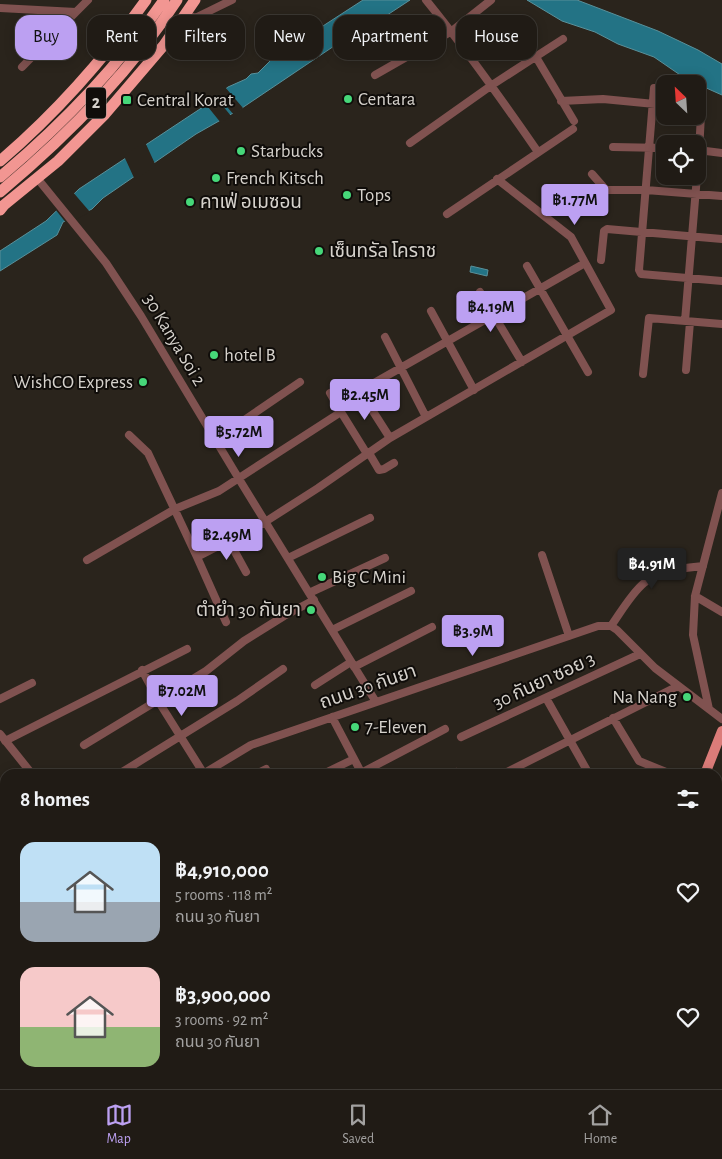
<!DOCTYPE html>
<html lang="en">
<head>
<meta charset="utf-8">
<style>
	:root { --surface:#201b15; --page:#2d2822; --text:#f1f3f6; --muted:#a2a1a0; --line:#3d3934; --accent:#bca0f2 }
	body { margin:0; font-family:"Alegreya Sans","Noto Sans Thai",sans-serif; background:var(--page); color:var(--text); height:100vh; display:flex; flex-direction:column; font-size:19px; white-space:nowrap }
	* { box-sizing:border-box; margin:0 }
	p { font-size:16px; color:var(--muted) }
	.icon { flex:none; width:28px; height:28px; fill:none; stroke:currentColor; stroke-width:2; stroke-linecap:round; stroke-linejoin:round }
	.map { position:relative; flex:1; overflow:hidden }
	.drawer { position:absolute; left:0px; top:769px; width:722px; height:321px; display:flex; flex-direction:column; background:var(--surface); border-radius:15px 15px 0 0; box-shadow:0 2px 12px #0003,0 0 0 1px var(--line) }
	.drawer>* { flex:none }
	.hud { position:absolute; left:15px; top:15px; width:692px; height:45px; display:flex; gap:10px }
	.needle { width:32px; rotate:335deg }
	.buttons { position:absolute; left:656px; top:75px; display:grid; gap:10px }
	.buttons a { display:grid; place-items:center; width:50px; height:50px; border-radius:10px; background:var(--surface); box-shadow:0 2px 12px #0003,0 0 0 1px var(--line); font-size:25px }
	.price { position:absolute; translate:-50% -42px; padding:0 11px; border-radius:5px; background:var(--accent); color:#111; font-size:16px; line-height:32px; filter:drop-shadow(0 1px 2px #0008) }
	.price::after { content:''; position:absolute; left:50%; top:30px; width:15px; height:11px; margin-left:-8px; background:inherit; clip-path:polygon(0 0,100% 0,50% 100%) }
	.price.current { background:#222; color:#fff }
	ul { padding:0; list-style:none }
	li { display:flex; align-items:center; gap:15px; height:125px; padding:0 20px }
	li span { display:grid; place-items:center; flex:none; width:140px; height:100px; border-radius:15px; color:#555 }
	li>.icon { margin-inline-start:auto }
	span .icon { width:60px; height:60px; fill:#fffc; stroke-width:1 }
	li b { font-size:21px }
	h2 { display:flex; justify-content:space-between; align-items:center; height:60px; padding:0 20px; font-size:21px }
	.chip { padding:0 18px; border-radius:15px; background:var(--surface); box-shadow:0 2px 12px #0003,0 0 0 1px var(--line); font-size:18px; line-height:45px }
	.chip.current { background:var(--accent); color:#111 }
	.tabs { display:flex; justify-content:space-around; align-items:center; height:70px; border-top:1px solid var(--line); background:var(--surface); font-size:14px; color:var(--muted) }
	.tabs a { display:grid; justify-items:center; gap:2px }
	.tabs .current { color:var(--accent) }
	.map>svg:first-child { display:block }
</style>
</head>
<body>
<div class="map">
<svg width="722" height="1089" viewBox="0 0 722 1089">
	<rect width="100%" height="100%" fill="#2a241c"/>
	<!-- green -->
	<path fill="#1e4e3a" d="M66 1085H209L211 1089H63Z"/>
	<!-- water -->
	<path fill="#237385" stroke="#59909a" d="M363 0H410L372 25 343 40 242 108 196 134 103 198 92 209 63 222 57 235 0 271V251L46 221 79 189 203 107 228 87 246 79 251 74 258 73 272 59Z
		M527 0H577L658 31 698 50 722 64V95L686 79 654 57 618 44 595 32 562 21Z
		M471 266 488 270 487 276 470 272Z
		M722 932V1016L718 1014V937Z"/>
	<!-- pier -->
	<path fill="#2a241c" d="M225 87 243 108 234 115 216 94Z
		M214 95 231 116 221 123 204 102Z
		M145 142 156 166 135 180 124 156Z
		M72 191 90 212 67 224 55 209Z"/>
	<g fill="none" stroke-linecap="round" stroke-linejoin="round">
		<!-- minor -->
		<path stroke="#805250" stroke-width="8" d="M426 0C466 49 502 100 538 152
			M0 8 76 12 88 0
			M186 14 195 18 232 0
			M536 57 574 121
			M22 67 76 12
			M375 75 452 31 491 0
			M654 88 639 270 641 274 722 281
			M561 101 603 99 665 105
			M410 143 492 85 563 39
			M613 147 665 148
			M698 150 722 153
			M698 172 702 95
			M592 174 606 190H646L722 196
			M37 178 106 263 141 316 239 479 376 702
			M447 214 573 129
			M601 260 604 231 607 229 722 239
			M527 266 588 372
			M480 292 522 362
			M431 311 474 390
			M685 321 697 176
			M385 337 426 417
			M686 370 690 322
			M643 374 649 318 722 324
			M330 393 341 412
			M129 435 148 453 197 557 226 622
			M390 438 360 391 585 263
			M215 440 300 382
			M369 453 379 470 384 469 394 463
			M229 541 246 572
			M542 555 569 636
			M197 557 265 522 318 488 390 438 611 310 571 237 497 179
			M288 558 370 518
			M87 560 175 509 219 491 341 412 367 454
			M309 593 385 558
			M695 596 722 612
			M611 626C621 612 631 594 644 583 656 572 687 567 703 566
			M332 630 411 591
			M354 667 432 627
			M142 670 162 707 204 774
			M315 685 351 662
			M546 698 589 774
			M0 699 32 683
			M709 709 693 635 695 596 722 493
			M332 717 362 774
			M613 718 639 761 671 774
			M0 734 32 774
			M461 737 640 654
			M5 741 187 649
			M84 745 206 671 244 641 284 616 314 600
			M361 773 445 729
			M119 774 237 701 283 669
			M203 774 251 745 598 626H611L617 630 655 668 722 719
			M256 774 266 769
			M323 774 354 759
			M451 774 456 772
			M503 774 678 686
			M0 834 5 844
			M718 847 722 849
			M0 915 5 920
			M0 1028 5 1021
			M718 1032 722 1034
			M256 1085 258 1089
			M303 1089 311 1085"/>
		<!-- major -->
		<path stroke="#db7c79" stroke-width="10" d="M705 774 722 731
			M718 807 722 796
			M581 1089 583 1085
			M606 1089 608 1085"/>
		<!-- highway -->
		<path stroke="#f29692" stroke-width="11" d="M0 161C55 114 104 59 146 0
			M0 177C62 125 118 67 164 0
			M0 192C67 136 129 74 177 0
			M0 210 4 205 58 161 105 114 164 45 195 0"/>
	</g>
	<!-- markers -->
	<g fill="#46d779" stroke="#100d0a" stroke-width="2">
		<circle cx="348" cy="99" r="5"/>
		<rect x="122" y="95" width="10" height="10" rx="2.5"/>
		<circle cx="241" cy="151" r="5"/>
		<circle cx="216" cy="178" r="5"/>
		<circle cx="347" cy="195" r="5"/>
		<circle cx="190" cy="202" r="5"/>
		<circle cx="319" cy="251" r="5"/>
		<circle cx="214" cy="355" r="5"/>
		<circle cx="143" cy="382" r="5"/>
		<circle cx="322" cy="577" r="5"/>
		<circle cx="311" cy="610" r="5"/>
		<circle cx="687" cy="697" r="5"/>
		<circle cx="355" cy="727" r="5"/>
	</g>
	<g text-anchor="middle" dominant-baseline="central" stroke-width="4" stroke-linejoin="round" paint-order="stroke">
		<!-- shield labels -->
		<rect fill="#100d0a" stroke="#9b9792" stroke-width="1" x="86" y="87.5" width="20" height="31" rx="4"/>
		<g font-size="18" font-weight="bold" fill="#d6d2cc">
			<text x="96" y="103">2</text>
		</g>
		<!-- poi labels -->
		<g font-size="19" fill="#d6d2cc" stroke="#100d0a" text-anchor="start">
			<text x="358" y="99">Centara</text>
			<text x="137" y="100">Central Korat</text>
			<text x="251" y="151">Starbucks</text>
			<text x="226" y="178">French Kitsch</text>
			<text x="357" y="195">Tops</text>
			<text x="200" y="202">คาเฟ่ อเมซอน</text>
			<text x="329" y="251">เซ็นทรัล โคราช</text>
			<text x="224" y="355">hotel B</text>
			<text x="133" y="382" text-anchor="end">WishCO Express</text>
			<text x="332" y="577">Big C Mini</text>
			<text x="301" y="610" text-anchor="end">ตำยำ 30 กันยา</text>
			<text x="677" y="697" text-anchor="end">Na Nang</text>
			<text x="365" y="727">7-Eleven</text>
		</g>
		<!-- street labels -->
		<g font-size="19" fill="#d6d2cc" stroke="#100d0a">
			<text transform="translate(174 340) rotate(59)">30 Kanya Soi 2</text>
			<text transform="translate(544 681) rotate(-25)">30 กันยา ซอย 3</text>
			<text transform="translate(368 687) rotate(-19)">ถนน 30 กันยา</text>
		</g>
	</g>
</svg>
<div class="buttons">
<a><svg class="needle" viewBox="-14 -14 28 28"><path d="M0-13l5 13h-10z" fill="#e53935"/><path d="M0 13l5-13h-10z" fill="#a2a1a0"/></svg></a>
<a><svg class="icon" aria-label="locate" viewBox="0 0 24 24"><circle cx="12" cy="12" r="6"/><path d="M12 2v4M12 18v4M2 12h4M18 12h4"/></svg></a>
</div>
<b class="price" style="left:575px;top:226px">฿1.77M</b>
<b class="price" style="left:491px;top:333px">฿4.19M</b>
<b class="price" style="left:365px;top:421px">฿2.45M</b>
<b class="price" style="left:239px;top:458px">฿5.72M</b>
<b class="price" style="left:227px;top:561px">฿2.49M</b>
<b class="price current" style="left:652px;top:590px">฿4.91M</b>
<b class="price" style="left:473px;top:657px">฿3.9M</b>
<b class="price" style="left:182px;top:717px">฿7.02M</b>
<div class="hud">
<a class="chip current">Buy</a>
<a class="chip">Rent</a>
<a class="chip">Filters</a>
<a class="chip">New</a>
<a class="chip">Apartment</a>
<a class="chip">House</a>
</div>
<section class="drawer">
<h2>8 homes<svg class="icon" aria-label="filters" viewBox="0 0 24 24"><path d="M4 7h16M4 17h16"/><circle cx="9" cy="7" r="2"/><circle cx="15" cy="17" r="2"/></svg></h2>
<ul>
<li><span style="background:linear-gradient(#bfe0f5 60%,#9aa5b1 0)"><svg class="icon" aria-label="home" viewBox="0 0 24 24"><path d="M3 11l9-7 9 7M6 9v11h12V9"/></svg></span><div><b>฿4,910,000</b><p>5 rooms · 118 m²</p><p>ถนน 30 กันยา</p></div><svg class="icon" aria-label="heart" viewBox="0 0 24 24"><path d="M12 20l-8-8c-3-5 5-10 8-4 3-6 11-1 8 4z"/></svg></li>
<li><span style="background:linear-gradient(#f6c9c9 60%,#8fb573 0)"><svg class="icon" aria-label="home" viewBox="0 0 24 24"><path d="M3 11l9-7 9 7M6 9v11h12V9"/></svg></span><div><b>฿3,900,000</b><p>3 rooms · 92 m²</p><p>ถนน 30 กันยา</p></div><svg class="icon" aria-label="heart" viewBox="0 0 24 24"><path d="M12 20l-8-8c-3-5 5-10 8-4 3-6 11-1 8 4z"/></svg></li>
</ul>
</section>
</div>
<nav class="tabs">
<a class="current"><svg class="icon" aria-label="map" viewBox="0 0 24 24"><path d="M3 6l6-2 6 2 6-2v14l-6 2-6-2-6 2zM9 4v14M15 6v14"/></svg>Map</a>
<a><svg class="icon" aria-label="saved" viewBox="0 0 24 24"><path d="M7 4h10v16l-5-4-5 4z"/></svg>Saved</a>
<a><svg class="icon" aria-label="home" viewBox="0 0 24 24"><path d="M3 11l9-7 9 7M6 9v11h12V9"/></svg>Home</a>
</nav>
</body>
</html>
